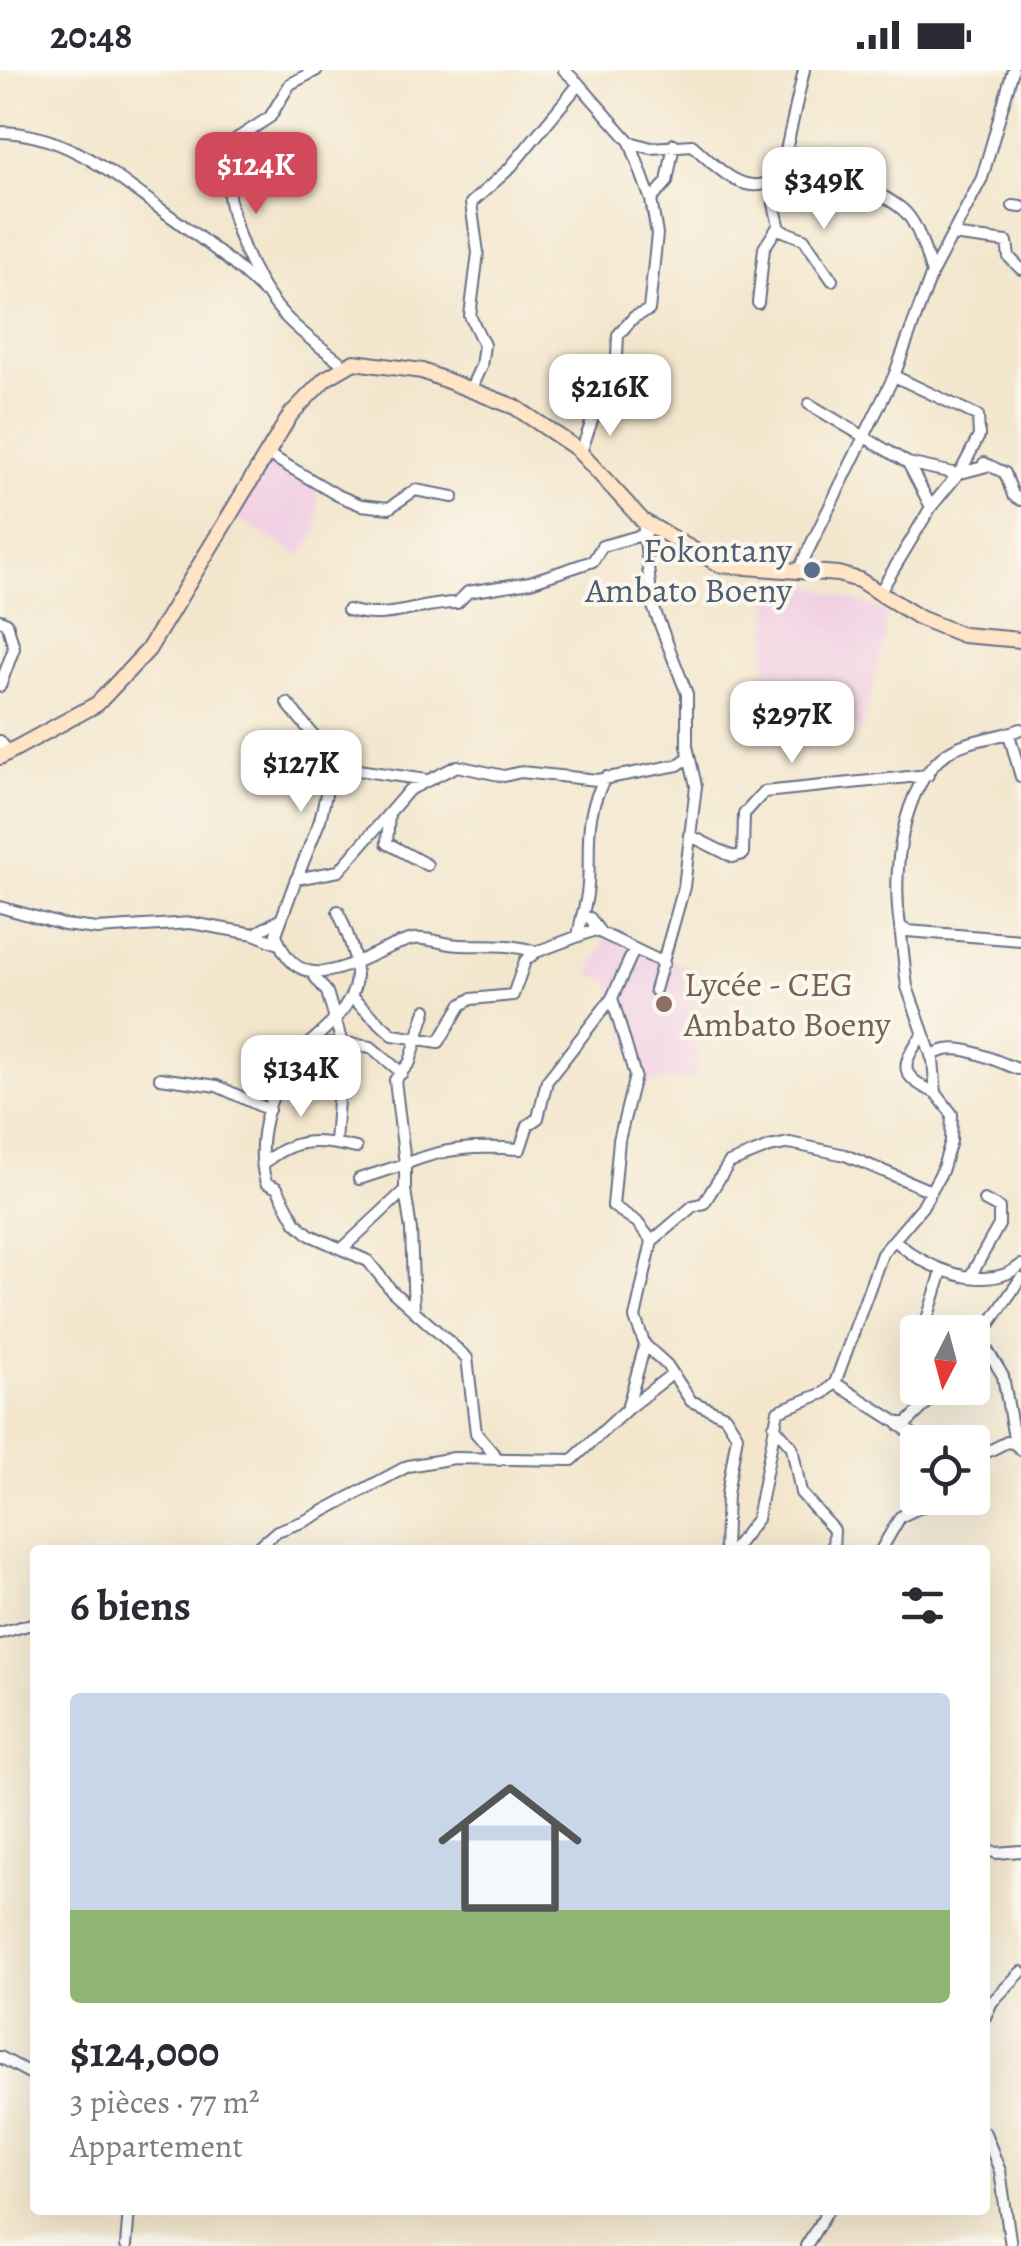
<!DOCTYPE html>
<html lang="fr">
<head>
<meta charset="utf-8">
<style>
	:root { --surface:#fff; --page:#f2f2f3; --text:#2b2b33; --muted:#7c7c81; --accent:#d1495b }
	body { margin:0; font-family:Alegreya,serif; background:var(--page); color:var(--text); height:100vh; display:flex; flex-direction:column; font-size:38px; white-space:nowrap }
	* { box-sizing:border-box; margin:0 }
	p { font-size:32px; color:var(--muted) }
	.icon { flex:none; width:55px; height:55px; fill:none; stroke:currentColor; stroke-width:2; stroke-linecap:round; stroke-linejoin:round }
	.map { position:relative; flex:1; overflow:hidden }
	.details { position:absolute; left:30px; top:1475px; width:960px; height:670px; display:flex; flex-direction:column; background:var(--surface); border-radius:10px; box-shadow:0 10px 40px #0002 }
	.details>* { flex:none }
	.needle { width:65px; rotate:186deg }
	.buttons { position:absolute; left:900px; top:1245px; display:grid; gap:20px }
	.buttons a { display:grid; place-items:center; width:90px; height:90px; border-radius:10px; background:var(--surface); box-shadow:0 10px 40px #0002; font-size:50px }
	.price { position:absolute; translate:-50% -85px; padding:0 22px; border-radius:20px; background:#fff; color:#222; font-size:32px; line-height:65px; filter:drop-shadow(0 2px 5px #0008) }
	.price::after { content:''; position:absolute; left:50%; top:60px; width:30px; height:22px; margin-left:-15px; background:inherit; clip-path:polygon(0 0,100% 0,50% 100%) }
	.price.active { background:var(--accent); color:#fff }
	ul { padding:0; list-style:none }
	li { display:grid; align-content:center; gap:20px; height:530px; padding:0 40px }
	li span { display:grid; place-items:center; height:310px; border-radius:10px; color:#555 }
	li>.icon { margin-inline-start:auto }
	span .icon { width:180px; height:180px; fill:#fffc; stroke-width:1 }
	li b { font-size:42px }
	h2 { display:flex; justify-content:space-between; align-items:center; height:120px; padding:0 40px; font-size:42px }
	.status { display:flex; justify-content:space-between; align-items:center; height:70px; padding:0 50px; background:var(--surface); direction:ltr }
	.status svg { height:28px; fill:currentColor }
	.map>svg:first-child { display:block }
</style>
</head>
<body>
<div class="status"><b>20:48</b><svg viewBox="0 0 49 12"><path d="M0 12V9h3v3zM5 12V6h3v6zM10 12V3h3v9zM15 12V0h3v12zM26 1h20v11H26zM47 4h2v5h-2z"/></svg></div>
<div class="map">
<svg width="1021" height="2176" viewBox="0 0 1021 2176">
	<rect width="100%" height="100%" fill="#fbf7ec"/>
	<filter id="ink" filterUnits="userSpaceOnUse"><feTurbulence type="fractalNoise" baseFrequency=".01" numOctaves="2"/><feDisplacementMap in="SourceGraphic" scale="20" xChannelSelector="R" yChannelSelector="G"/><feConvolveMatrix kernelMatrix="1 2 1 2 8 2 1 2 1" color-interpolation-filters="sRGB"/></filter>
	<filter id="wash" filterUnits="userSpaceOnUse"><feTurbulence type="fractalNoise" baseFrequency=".0048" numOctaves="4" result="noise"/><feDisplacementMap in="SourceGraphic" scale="40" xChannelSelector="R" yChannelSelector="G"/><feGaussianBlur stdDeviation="2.25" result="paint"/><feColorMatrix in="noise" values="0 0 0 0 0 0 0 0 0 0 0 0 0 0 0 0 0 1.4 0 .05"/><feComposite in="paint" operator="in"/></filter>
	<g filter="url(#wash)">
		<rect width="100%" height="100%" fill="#f3e6cd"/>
		<!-- built -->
		<path fill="#f1d0e3" d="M268 389 317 418 318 461 300 486 236 447Z
			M804 514 886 541 884 570 862 662 843 653 796 646 795 657 761 655 772 515Z
			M607 863 696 900 697 1008 642 1013 609 911 589 904Z"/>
	</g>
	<g filter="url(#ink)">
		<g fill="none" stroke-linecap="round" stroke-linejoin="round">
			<!-- street casing -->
			<g stroke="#676f85" stroke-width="14">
				<path id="street" d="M317 0 290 14 270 47 230 73C217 126 248 206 284 245 301 264 324 279 344 295
					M579 14 630 72 651 78 692 75C712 92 743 129 773 110 781 105 784 99 792 96 825 100 876 118 902 139 919 153 925 183 932 203
					M0 62C67 63 115 106 166 143 202 169 231 190 263 221
					M630 72 651 130
					M1013 136 1021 137
					M778 159 804 169 832 210
					M952 165 1007 172 1009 187 1021 199
					M758 233 764 178 779 155 774 134 804 0
					M471 318 481 296 484 275 470 246 478 183 471 133 509 99 579 14 564 0
					M809 334 908 393 931 437
					M581 382 595 342 616 307 618 265 634 247 649 240 657 164 651 130 667 112 674 74
					M266 383 337 425 361 435 389 438 415 420 453 427
					M908 393 957 404 987 396
					M984 393 1005 403 1013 425 1021 430
					M643 451 652 534 687 624V676L696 716 684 817 655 920
					M798 501 894 306 932 203 982 108 1013 0
					M880 522 931 437 962 399 979 366 978 346 894 306
					M348 540C389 552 418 533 457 533L468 522 530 512 593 491 602 476 646 464
					M0 550 7 553 14 578 0 616
					M287 633 334 690 351 699 426 710
					M1021 659C998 668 967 669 947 683 900 717 892 804 900 856L907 861 1021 870
					M1009 664 1021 707
					M0 671 9 683
					M389 744 387 773 427 795
					M689 765 733 787 743 784 744 744 764 722 928 705
					M297 808 320 750 334 690
					M0 837 64 855 97 859 191 853 254 864
					M582 846C598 797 576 756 606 707
					M279 850 254 864 279 874
					M578 866 582 846 590 848 600 862
					M634 880 612 928 635 1006 619 1070 613 1136 637 1152 652 1171
					M664 893 595 860 536 882C509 873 488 876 460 875 445 875 429 867 414 869 371 876 302 943 276 864L296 809 339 801 409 720 457 696 504 706 521 702 597 710 678 695 689 687
					M311 902 327 922 342 973 371 977 402 1003
					M351 927 393 965 439 972 461 935 471 929 513 925 525 891 536 882
					M922 966C898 997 901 1007 936 1023
					M305 977C272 1009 253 1067 266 1113L277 1118 296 1153 310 1165 368 1191 392 1221 467 1288 476 1363 499 1390
					M931 986C957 968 991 990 1018 999
					M160 1008 217 1016 269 1040
					M335 1073 342 973 305 977C363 928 368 910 338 841
					M263 1094C293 1067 318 1069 356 1078
					M359 1109 405 1094 395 1010 410 992 426 940
					M405 1120 411 1160 414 1241
					M896 1171C925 1199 987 1224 1021 1195
					M344 1177 405 1120V1094C446 1077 477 1076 520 1079L528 1055 538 1048 547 1011 612 928
					M971 1205 999 1155V1138L984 1130
					M1021 1208 980 1268 1003 1306 1015 1374 1021 1380
					M923 1262 942 1201
					M645 1275 627 1339 672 1304
					M835 1313 882 1184 922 1137 942 1101 951 1071 952 1044 936 1023 933 990 907 917 900 856
					M898 1354 923 1371 960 1372
					M774 1356 792 1377 801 1423 834 1460 833 1480
					M972 1378 985 1383 1007 1372 1015 1374
					M255 1480 277 1461 305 1451 408 1396 454 1388 572 1390 627 1339
					M725 1480 727 1424 737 1365 725 1346 691 1331 667 1295 645 1275 635 1248 652 1171 693 1136 704 1133 729 1093 769 1077 790 1073 845 1085 931 1121
					M733 1480 757 1449 778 1341 824 1323 835 1313 898 1353H907L942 1318
					M881 1480 900 1447 936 1430
					M0 1563 35 1553
					M985 1778 996 1783 1021 1781
					M985 1947 992 1932 1021 1902
					M0 1987 35 2006
					M985 2063 1000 2101 1011 2176
					M126 2176 129 2140
					M806 2176 828 2140"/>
			</g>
			<!-- secondary casing -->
			<g stroke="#676f85" stroke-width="18">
				<path id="secondary" d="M0 687 97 634 148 580 291 344 325 309 354 292 422 301 515 337 576 378 643 451 720 495 838 504 859 510 920 548 963 565 1021 570"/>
			</g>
			<!-- street -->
			<use href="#street" stroke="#fff" stroke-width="10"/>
			<!-- secondary -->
			<use href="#secondary" stroke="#ffe4c6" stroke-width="14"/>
		</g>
	</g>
	<!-- markers -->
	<circle fill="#5c6f8a" stroke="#fbf7ec" stroke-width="4" cx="812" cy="500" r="10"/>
	<circle fill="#8d6e63" stroke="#fbf7ec" stroke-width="4" cx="664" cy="934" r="10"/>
	<g text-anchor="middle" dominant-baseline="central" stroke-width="8" stroke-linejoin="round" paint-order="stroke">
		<!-- service labels -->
		<g font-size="35" fill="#4e5e75" stroke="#fbf7ec" text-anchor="end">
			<text x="792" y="480">Fokontany<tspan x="792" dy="40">Ambato Boeny</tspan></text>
		</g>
		<!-- education labels -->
		<g font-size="35" fill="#785e54" stroke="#fbf7ec" text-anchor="start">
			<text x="684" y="914">Lycée - CEG<tspan x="684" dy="40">Ambato Boeny</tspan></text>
		</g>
	</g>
</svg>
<div class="buttons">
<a><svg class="needle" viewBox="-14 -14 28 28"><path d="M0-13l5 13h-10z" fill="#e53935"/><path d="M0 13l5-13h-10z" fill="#7c7c81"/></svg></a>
<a><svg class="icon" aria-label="locate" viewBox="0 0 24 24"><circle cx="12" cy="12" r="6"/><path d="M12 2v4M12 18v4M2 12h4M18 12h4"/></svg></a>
</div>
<b class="price active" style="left:256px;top:147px">$124K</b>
<b class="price" style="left:824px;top:162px">$349K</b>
<b class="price" style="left:610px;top:369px">$216K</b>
<b class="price" style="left:792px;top:696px">$297K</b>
<b class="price" style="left:301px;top:745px">$127K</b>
<b class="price" style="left:301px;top:1050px">$134K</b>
<section class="details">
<h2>6 biens<svg class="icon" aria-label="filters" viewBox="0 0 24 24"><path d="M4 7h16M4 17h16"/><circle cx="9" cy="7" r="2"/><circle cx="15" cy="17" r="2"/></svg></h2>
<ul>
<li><span style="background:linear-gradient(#c9d6e8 70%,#8fb573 0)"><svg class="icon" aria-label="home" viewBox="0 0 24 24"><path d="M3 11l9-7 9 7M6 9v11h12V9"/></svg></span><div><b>$124,000</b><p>3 pièces · 77 m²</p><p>Appartement</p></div></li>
</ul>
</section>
</div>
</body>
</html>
